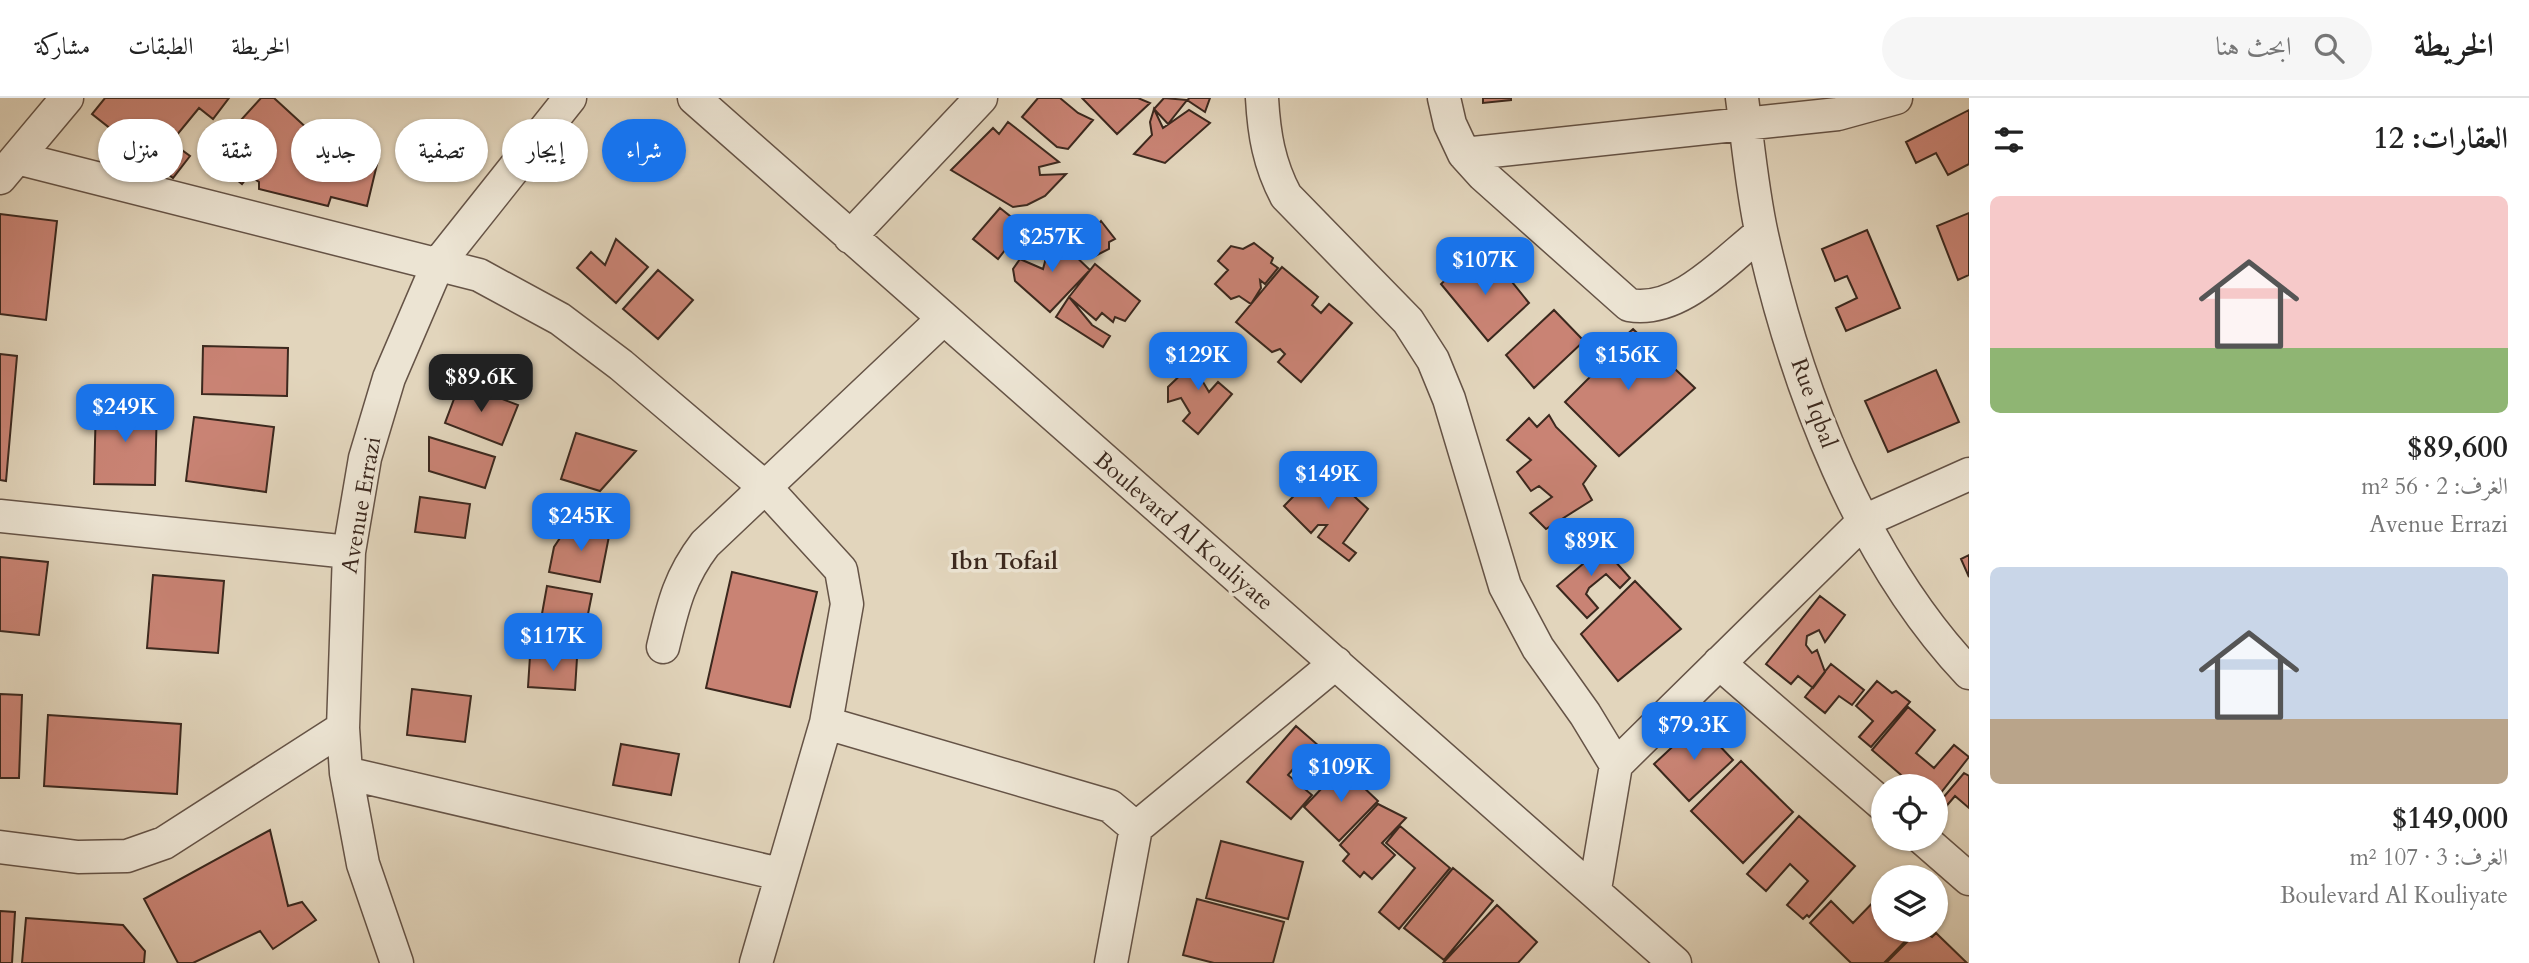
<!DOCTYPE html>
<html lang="ar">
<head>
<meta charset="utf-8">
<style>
	:root { --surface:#fff; --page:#f6f6f6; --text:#222; --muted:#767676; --line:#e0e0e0; --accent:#1a73e8 }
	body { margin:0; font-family:Cardo,Amiri,serif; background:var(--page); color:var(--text); direction:rtl; height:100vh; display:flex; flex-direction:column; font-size:26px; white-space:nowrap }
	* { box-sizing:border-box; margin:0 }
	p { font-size:23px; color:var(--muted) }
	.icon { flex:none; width:38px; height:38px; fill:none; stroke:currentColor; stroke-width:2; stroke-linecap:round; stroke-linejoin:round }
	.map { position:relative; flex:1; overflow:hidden; direction:ltr }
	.drawer { display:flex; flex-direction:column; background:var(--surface); width:560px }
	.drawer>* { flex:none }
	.guide { position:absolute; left:21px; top:21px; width:665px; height:63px; direction:rtl; display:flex; gap:14px }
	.controls { position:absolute; left:1871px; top:676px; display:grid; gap:14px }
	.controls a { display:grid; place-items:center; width:77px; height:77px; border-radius:50%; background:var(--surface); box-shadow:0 2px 5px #0004; font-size:35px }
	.price { position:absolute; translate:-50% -60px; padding:0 16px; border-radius:14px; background:var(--accent); color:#fff; font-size:23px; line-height:46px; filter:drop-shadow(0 2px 4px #0008) }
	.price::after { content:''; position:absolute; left:50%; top:42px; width:21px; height:16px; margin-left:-10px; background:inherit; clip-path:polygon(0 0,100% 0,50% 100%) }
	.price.on { background:#222; color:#fff }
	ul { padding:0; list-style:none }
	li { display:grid; align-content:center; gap:14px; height:371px; padding:0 21px }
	li span { display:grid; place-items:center; height:217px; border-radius:10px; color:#555 }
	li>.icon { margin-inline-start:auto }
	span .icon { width:126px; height:126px; fill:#fffc; stroke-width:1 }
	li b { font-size:30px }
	h2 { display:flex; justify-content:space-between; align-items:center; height:84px; padding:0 21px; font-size:30px }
	.tag { padding:0 24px; border-radius:32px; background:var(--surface); box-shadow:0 2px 5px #0004; font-size:24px; line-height:63px }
	.tag.on { background:var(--accent); color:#fff }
	header { display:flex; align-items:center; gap:42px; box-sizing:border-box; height:98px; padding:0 35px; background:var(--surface); border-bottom:2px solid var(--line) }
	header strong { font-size:33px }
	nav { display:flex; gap:38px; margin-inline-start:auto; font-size:24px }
	.search { width:490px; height:63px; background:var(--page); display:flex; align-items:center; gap:18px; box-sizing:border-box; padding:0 24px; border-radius:38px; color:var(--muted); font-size:26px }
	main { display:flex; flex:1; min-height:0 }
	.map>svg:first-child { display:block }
</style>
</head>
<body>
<header>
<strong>الخريطة</strong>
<div class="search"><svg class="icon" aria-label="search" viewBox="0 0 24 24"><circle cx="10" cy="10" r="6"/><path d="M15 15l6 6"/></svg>ابحث هنا</div>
<nav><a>الخريطة</a><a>الطبقات</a><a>مشاركة</a></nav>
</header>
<main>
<section class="drawer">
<h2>العقارات: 12<svg class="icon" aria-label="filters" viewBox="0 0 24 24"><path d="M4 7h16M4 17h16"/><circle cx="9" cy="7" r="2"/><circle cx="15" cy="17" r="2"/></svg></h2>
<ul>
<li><span style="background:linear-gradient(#f6c9c9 70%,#8fb573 0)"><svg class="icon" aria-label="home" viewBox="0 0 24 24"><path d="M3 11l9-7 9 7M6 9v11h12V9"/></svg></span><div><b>$89,600</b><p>الغرف: 2 · 56 m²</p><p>Avenue Errazi</p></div></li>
<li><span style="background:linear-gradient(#c9d6e8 70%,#b9a48a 0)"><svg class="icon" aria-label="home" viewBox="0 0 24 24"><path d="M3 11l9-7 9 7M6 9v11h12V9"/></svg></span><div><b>$149,000</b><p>الغرف: 3 · 107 m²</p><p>Boulevard Al Kouliyate</p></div></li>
</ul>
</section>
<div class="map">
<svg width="1969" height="865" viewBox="0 0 1969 865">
	<rect width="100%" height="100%" fill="#e2d5bc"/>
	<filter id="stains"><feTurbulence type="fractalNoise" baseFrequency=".00286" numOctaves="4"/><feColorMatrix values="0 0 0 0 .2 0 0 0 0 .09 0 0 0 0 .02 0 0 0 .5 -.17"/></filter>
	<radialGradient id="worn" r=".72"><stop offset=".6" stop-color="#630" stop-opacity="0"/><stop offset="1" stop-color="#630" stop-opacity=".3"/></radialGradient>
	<!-- building -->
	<path fill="#c98374" stroke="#3b281e" stroke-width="2" d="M105 0H229L213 21 199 10 171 44 190 58 173 80 92 16Z
		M261 0H274L322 44 379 58 367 108 331 99 328 108 259 91V84L249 77 242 86 226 73 213 72 210 56Z
		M1038 0H1060L1078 15 1093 22 1068 51 1057 49 1022 19Z
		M1082 0H1138L1150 5 1117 36Z
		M1164 0 1187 2 1168 26 1154 11Z
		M1190 0H1210L1205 14 1187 2Z
		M1483 0H1511V2L1483 5Z
		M1154 11 1163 30 1189 12 1210 25 1165 65 1134 56 1152 37 1150 24Z
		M1969 12V66L1948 77 1936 55 1916 65 1906 44Z
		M1008 24 1059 64 1039 69 1040 77 1066 76 1045 98 1027 107 1013 109 951 72 993 30 999 36Z
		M1000 110 1025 130 1032 122 1047 134 1029 156 1013 142 998 161 973 141Z
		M1969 115V177L1958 182 1937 128Z
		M0 116 57 123 46 222 0 216Z
		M1101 123 1115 141 1109 144V151L1095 158 1087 152 1090 144 1086 138Z
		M1867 132 1900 210 1846 233 1836 210 1857 200 1847 178 1835 183 1822 151Z
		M1060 134 1073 147 1069 152 1090 172 1050 214 1015 183 1013 171 1020 161 1043 171 1050 145Z
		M616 141 648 169 616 205 577 170 591 154 605 167Z
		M1254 145 1273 160 1271 165 1278 170 1265 186 1260 182 1261 190 1251 206 1239 198 1231 201 1215 186 1228 172 1218 163 1231 148 1243 151Z
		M1469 160 1478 173 1488 164 1499 178 1504 174 1529 205 1488 243 1441 186Z
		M1095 166 1140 203 1125 223 1115 219 1113 224 1102 215 1096 222 1069 199Z
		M1282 169 1318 199 1312 207 1321 215 1329 206 1352 225 1301 284 1278 264 1285 256 1280 251 1272 254 1236 224Z
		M658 172 693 202 658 241 623 211Z
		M1069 199 1092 227 1110 238 1103 249 1056 219Z
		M1554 212 1584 243 1534 290 1506 257Z
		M1633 231 1695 290 1619 358 1565 304 1591 278 1590 269Z
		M203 248 288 250 287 298 202 296Z
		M1193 248 1215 271 1200 279 1209 294 1218 284 1232 296 1198 336 1183 323 1190 315 1181 300 1168 304V289L1190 268 1182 259Z
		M0 256 17 258 6 383 0 382Z
		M1936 272 1959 324 1888 354 1865 303Z
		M460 285 518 307 502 347 445 325Z
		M96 304 157 306 155 387 94 386Z
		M1549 317 1556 329 1596 368 1583 386 1592 402 1546 431 1530 415 1552 399 1539 388 1531 393 1517 374 1531 362 1507 342 1529 320 1537 329Z
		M194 319 274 329 266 394 186 383Z
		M576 335 636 353 600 393 561 381Z
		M429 339 495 359 485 390 429 373Z
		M1322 369 1368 411 1343 445 1356 455 1349 463 1318 439 1327 427H1318L1311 435 1284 408Z
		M420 399 470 406 465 440 415 434Z
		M570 425 610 433 600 484 549 474 554 449Z
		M1597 443 1630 480 1620 490 1606 476 1589 490 1586 496 1598 510 1587 520 1557 488 1584 465 1580 458Z
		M1969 457V479L1961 461Z
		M0 459 48 464 39 537 0 533Z
		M732 474 817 494 790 609 706 590Z
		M153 477 224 483 218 555 147 550Z
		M1635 483 1681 531 1618 583 1581 536Z
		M547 488 592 496 582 546 538 538Z
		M1820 498 1845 517 1825 544 1819 532 1807 538 1806 547 1812 555 1817 552 1825 574 1813 590 1798 578 1791 586 1766 566Z
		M530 558 577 560 575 592 528 589Z
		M1831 566 1864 592 1852 607 1839 598 1825 615 1805 599Z
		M1877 583 1892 595 1896 593 1910 604 1871 649 1859 639 1873 623 1856 608Z
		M412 591 471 598 465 644 407 637Z
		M0 596 22 597 19 680H0Z
		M1908 609 1935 632 1916 655 1934 670 1954 647 1969 659 1936 701V688H1914L1872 652Z
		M48 617 181 626 177 696 44 688Z
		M1698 625 1733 662 1689 703 1654 666Z
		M1296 628 1335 662 1320 680 1300 663 1288 677 1312 697 1291 721 1247 684Z
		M621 646 679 656 671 697 613 687Z
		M1741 663 1793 714 1743 765 1691 713Z
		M1342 669 1378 703 1339 743 1304 709Z
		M1964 675 1969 678V710L1955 698 1943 712 1937 707Z
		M1378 706 1406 720 1382 745 1395 757 1372 781 1364 774 1360 779 1343 763 1349 756 1340 747Z
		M1799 718 1855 768 1809 819 1807 817 1803 821 1787 807 1808 783 1790 766 1766 793 1747 776Z
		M1400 728 1450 770 1399 831 1379 814 1415 770 1386 745Z
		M270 732 288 808 302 804 316 822 273 851 260 833 193 865H178L144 801Z
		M1221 743 1303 764 1288 821 1206 800Z
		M1453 770 1493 803 1444 862 1404 830Z
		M1883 794V831H1917L1884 865H1851L1810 825 1831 803 1853 825Z
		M1197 801 1284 824 1273 865H1214L1183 857Z
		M1497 807 1537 844 1518 865H1443Z
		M0 813 15 814 12 865H0Z
		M26 820 123 827 145 853 144 865H22Z
		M1920 831 1932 839 1936 835 1967 865H1886Z"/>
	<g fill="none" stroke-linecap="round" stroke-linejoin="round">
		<!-- minor casing -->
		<g stroke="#655346" stroke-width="35">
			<path id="minor" d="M694 0 1675 865
				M1262 0C1264 36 1269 66 1286 98L1408 223 1433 262 1449 301 1505 488 1538 550 1585 616 1616 667 1595 791
				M1444 0 1450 26 1464 56 1838 16 1896 0
				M1742 0C1748 45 1752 92 1762 137 1796 289 1861 461 1969 575
				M1464 56 1483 77 1629 207C1679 216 1724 164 1761 135
				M17 60 479 177 560 221 621 267 767 391 841 472 847 506 826 625 756 865
				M0 80 67 0
				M850 139 981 0
				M0 418 349 454
				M663 549C673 508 679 480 705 446L942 222
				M1719 565 1883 707
				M826 625 1110 708 1136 730 1111 865
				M1616 667 1864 423 1969 376
				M346 675 780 776
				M1136 730 1336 565
				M1922 740 1969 781
				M0 749 78 759 127 758 164 745 343 630
				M397 865 363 766 346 675 343 630 349 454 365 360 389 280 438 166 570 0"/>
		</g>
		<!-- minor -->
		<use href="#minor" stroke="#ece4d3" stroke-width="32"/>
	</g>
	<g text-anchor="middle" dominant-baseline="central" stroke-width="7" stroke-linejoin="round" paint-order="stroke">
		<!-- street labels -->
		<g font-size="23" fill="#3b281e" stroke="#ece4d3">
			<text transform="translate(1814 305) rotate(70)">Rue Iqbal</text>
			<text transform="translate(361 407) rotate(-80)">Avenue Errazi</text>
			<text transform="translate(1184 433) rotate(41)">Boulevard Al Kouliyate</text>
		</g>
		<!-- neighbourhood labels -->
		<g font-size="24" font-weight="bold" fill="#3b281e" stroke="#ece4d3">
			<text x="1004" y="463">Ibn Tofail</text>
		</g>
	</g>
	<rect width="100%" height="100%" filter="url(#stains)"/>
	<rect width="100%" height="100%" fill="url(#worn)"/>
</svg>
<div class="controls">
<a><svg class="icon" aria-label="locate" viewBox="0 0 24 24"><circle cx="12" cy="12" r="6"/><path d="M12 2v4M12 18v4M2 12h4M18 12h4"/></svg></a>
<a><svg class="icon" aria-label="layers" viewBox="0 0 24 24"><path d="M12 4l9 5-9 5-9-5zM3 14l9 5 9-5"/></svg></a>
</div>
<b class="price" style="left:1052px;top:176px">$257K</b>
<b class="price" style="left:1485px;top:199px">$107K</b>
<b class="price" style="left:1198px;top:294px">$129K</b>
<b class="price" style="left:1628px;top:294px">$156K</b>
<b class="price on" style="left:481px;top:316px">$89.6K</b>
<b class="price" style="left:125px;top:346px">$249K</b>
<b class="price" style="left:1328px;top:413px">$149K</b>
<b class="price" style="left:581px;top:455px">$245K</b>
<b class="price" style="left:1591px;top:480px">$89K</b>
<b class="price" style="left:553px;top:575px">$117K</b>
<b class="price" style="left:1694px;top:664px">$79.3K</b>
<b class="price" style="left:1341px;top:706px">$109K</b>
<div class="guide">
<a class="tag on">شراء</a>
<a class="tag">إيجار</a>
<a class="tag">تصفية</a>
<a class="tag">جديد</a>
<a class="tag">شقة</a>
<a class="tag">منزل</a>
</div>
</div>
</main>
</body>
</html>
